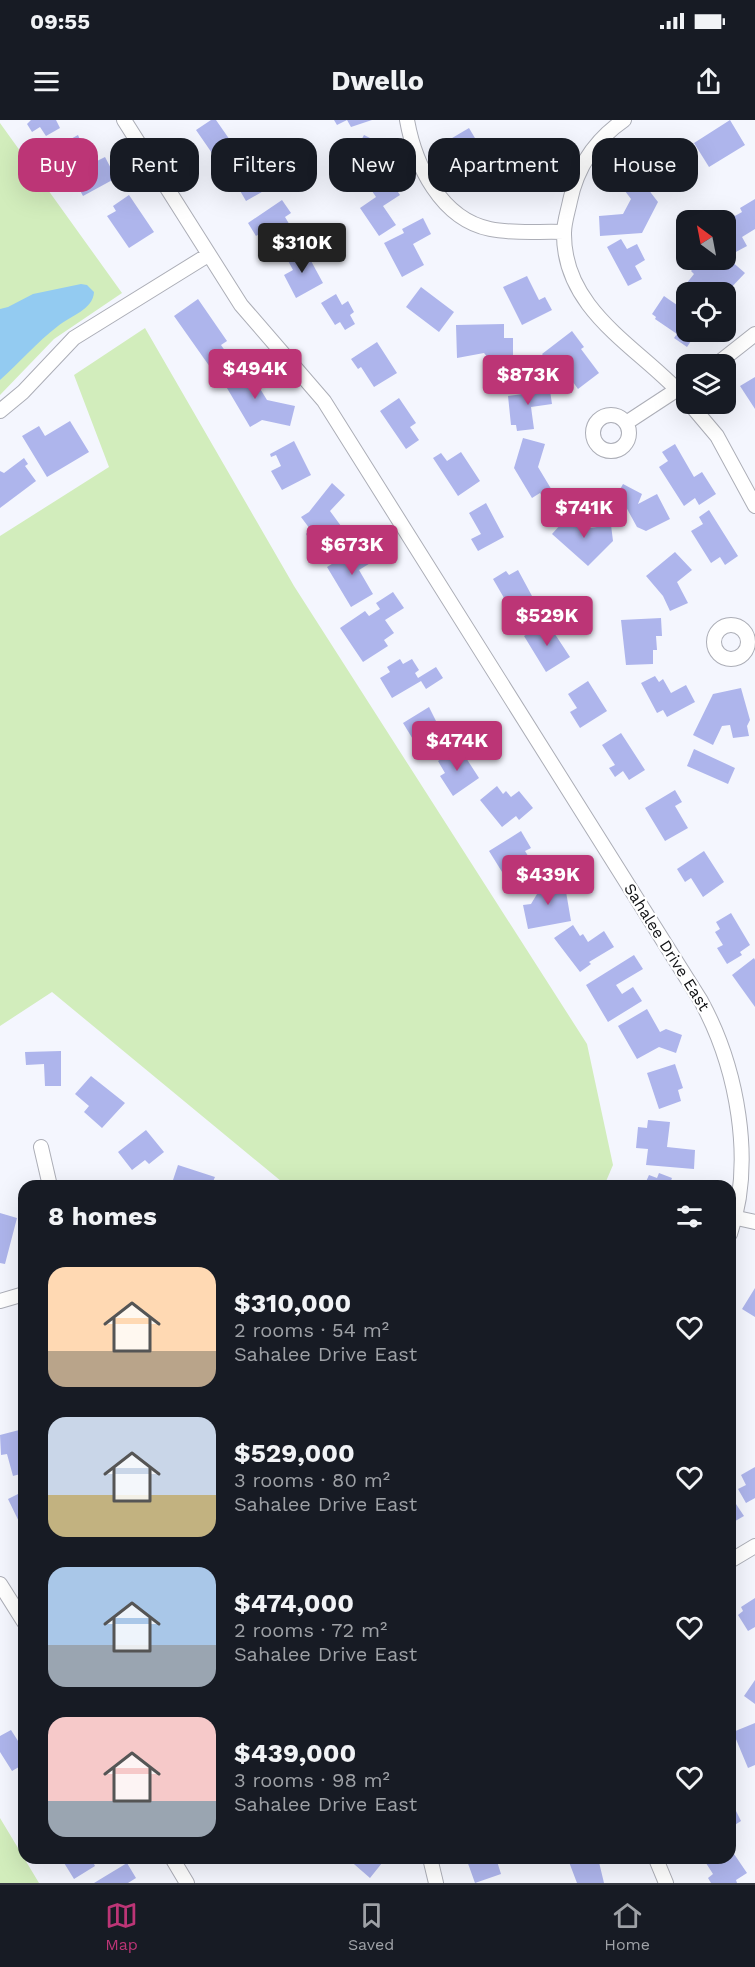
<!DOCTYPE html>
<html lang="en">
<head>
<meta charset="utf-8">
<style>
	:root { --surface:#171b24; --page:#20242c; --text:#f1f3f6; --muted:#9ea1a6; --line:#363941; --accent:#bc3576 }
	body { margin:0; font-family:"Work Sans",sans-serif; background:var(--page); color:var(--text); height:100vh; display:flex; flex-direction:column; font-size:22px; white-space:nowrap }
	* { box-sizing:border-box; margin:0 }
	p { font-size:20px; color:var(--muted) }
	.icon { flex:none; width:33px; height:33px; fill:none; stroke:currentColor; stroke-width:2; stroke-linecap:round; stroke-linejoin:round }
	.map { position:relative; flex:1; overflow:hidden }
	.sheet { position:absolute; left:18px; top:1060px; width:718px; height:684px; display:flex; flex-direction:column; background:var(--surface); border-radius:18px; box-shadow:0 6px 24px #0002 }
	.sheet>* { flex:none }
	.top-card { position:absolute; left:18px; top:18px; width:720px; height:54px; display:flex; gap:12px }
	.needle { width:39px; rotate:328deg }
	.tools { position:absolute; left:676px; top:90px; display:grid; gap:12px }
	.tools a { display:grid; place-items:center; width:60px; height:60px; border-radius:12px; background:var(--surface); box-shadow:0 6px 24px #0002; font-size:30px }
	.price { position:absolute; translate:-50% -51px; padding:0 14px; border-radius:6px; background:var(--accent); color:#fff; font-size:20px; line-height:39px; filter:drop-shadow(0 2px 3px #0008) }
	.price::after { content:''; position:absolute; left:50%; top:36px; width:18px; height:14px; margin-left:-9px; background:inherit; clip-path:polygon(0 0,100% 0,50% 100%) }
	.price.selected { background:#222; color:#fff }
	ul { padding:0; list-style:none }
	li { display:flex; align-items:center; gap:18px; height:150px; padding:0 30px }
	li span { display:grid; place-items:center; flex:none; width:168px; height:120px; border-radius:18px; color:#555 }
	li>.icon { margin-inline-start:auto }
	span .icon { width:72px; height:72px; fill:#fffc; stroke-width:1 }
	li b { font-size:26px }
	h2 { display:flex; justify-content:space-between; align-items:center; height:72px; padding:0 30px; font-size:26px }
	.pill { padding:0 21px; border-radius:18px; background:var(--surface); box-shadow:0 6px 24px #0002; font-size:21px; line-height:54px }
	.pill.selected { background:var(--accent); color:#fff }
	.status { display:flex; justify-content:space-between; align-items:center; height:42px; padding:0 30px; background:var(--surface); direction:ltr }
	.status svg { height:16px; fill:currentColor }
	header { display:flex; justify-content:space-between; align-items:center; height:78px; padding:0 30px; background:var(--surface); font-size:27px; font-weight:700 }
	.tabs { display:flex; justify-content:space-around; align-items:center; height:84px; border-top:2px solid var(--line); background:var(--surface); font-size:16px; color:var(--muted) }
	.tabs a { display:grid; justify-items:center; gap:3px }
	.tabs .selected { color:var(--accent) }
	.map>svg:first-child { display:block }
</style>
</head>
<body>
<div class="status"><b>09:55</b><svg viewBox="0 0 49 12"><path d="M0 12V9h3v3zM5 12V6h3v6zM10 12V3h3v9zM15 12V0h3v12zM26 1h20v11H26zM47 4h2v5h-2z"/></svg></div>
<header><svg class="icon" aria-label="menu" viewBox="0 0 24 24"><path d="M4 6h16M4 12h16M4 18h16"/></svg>Dwello<svg class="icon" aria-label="share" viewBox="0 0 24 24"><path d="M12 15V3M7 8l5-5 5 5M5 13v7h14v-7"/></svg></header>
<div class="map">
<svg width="755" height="1763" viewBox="0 0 755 1763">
	<rect width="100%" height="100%" fill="#f4f6fe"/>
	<!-- green -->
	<path fill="#d2edbc" d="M0 3 122 173 54 219 0 275Z
		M145 208 294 466 587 924 613 1045 604 1066H287L52 872 0 906V416L109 347 74 255Z
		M0 1698 39 1763H0Z"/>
	<!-- water -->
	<path fill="#93cbf1" d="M81 164 87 165 94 172C93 190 70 196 58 206 37 222 19 243 0 260V189L8 187 33 174Z"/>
	<!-- building -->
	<path fill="#aeb5ec" d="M31 0H56L60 8 46 16 40 7 32 12 27 4Z
		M211 0H216L232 23 214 36 196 10Z
		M334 0H372L351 7 347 0 337 5Z
		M730 0 745 25 709 47 694 23Z
		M469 8 488 40 465 54 455 38 451 40 442 24Z
		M78 15 91 44 105 37 116 58 83 76 71 54 60 60 45 33Z
		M364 15 380 23 369 44 378 58 359 69 336 31 346 25 350 32 358 26Z
		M682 21 693 39 657 63 649 51 646 54 636 40 655 27 659 34Z
		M521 25 543 37 534 55 525 50 514 72 500 65Z
		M245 33 267 69 246 81 225 45Z
		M631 47 658 82 642 113 600 116 599 96 623 94 631 79 616 59Z
		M389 59 400 75 383 86 396 105 379 116 360 88 376 77 372 71Z
		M129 75 154 112 129 128 107 96 116 91 113 86Z
		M755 79V109L742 117 747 126 734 133 726 120V101L742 92 740 88Z
		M282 80 291 93 285 97 294 112 277 123 268 108 256 116 248 103Z
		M423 98 431 114 413 124 424 145 402 157 384 123 404 113 402 109Z
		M621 119 627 129 637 124 645 140 635 146 642 159 628 166 607 127Z
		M304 128 323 163 296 178 284 155 293 150 286 137Z
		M701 140H717L724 146 730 140 745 153 727 172H696L686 164 694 154 691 151Z
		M527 156 539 180 545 177 552 190 522 205 503 167Z
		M421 167 454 192 439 212 406 187Z
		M336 174 342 185 348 181 354 192 350 195 355 204 345 210 340 202 335 205 321 183Z
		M664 176 687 192V212H697L687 227 674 218 677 214 655 199 656 197 652 194Z
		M198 179 227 221 221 225 228 235 210 247 174 196Z
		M504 204V218H513V235L497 249 484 233 457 238 456 205Z
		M572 211 584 227 581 229 599 253 578 269 562 247 556 251 542 234Z
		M377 222 397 253 374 267 361 247 358 249 351 239Z
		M245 244 267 280 295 286 290 306 262 300 250 307 221 258Z
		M755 257V289L740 266Z
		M549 264 552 284 531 287 534 309 517 311 516 305H511L508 276 530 273 529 267Z
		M399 278 416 303 410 307 419 320 406 329 380 291Z
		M70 301 89 332 47 357 22 316 39 306 45 316Z
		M523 318 545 324 538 347 553 372 543 378 540 373 532 378 514 348Z
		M294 321 311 355 282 370 271 351 281 346 276 335 271 337 270 334Z
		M675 324 694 357 702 352 716 374 699 385 695 378 684 386 659 347 668 341 662 332Z
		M461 332 480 361 458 376 433 338 441 333 447 341Z
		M24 338 28 344 25 346 36 361 0 388V351L4 353Z
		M332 363 345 375 330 391 341 406 338 410 342 416 324 434 314 418 310 421 306 414 310 409 301 397 309 392Z
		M623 364 642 374 638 384 657 374 670 399 646 411 637 407 626 387 614 380Z
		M486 383 504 417 478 431 471 419 481 414 469 393Z
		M709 390 738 436 725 445 720 437 711 443 691 411 703 404 699 397Z
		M570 394 586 412 590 408 611 405 613 421 588 446 552 414Z
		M362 425 372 442 359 450 373 474 351 487 327 447Z
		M675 432 692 450 677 462 688 483 670 491 663 476 646 456Z
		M518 450 539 489 518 502 493 459 506 451 509 455Z
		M393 472 404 488 385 500 394 513 384 520 388 526 363 542 340 508 365 491 369 496 380 489 376 483Z
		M661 498 662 516H656L657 530H653V544L626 545 621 500Z
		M547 502 570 537 546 552 524 516Z
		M400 539 403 544 412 539 419 550 415 553 418 558 436 547 443 558 426 569 421 561 392 578 380 558 390 552 387 547Z
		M655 556 659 562 663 559 671 573 686 565 695 582 667 597 663 590 657 593 641 563Z
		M588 561 607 591 580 608 570 592 577 588 568 574Z
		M741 568 750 600 747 606 749 616 733 618 730 605 722 606 713 625 693 615 713 574Z
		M429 587 445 619 422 634 403 603Z
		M621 613 645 650 629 660 623 651 615 657 609 648 615 645 602 625Z
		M459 627 479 658 453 676 440 656 445 653 438 641Z
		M694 629 735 648 728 664 687 646Z
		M497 666 503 674 506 671 511 677 519 671 533 688 519 700 516 696 502 707 480 680Z
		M675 670 682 682 675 686 688 708 665 721 645 688Z
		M521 711 531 728 525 731 538 752 512 768 489 731Z
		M704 731 724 762 703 777 691 758 685 762 677 749Z
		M564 760 571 801 528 809 523 785 531 784 543 764Z
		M731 793 750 825 740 832 742 835 727 844 717 828 723 825 715 812 720 809 716 802Z
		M573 805 580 816 583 814 588 822 604 811 614 827 589 842 591 844 580 852 554 818Z
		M634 835 643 849 616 865 622 874 633 867 642 881 608 902 586 865Z
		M754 838 755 840V887L732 855Z
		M647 889 660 912 666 909 682 915 676 933 659 927 637 939 618 906Z
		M61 931V966H45L44 944 26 945 25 932Z
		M675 944 683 968 678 970 681 981 659 989 647 953Z
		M91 956 125 983 102 1008 84 992 89 986 75 974Z
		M648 1000 670 1002 667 1027 695 1030 694 1049 646 1045 648 1029 636 1028 638 1007 647 1008Z
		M146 1010 164 1032 149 1044 145 1040 132 1050 118 1032Z
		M178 1045 215 1057 211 1066H171Z
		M659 1053 672 1058 669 1066H644L649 1055 657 1058Z
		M0 1093 17 1098 5 1144 0 1143Z
		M755 1168V1197L742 1189Z
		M23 1309 24 1353 13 1356 7 1334 1 1335 0 1315Z
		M755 1347V1378L746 1383 738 1369 746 1365 741 1355Z
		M24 1367V1412L8 1379 20 1373 18 1369Z
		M730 1375 744 1396 730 1404Z
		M755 1478V1507L748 1511 738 1495 743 1491 741 1487Z
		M755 1560V1584L744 1576Z
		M755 1603V1645L748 1648 733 1612Z
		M11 1610 20 1624 24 1622V1644L12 1651 0 1632V1616Z
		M730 1679 741 1701 730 1708Z
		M732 1731 747 1753 736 1760 737 1763H711L708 1758 713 1754 704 1740 730 1738Z
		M61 1738H91L95 1746 74 1759Z
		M347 1738H386L370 1758Z
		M466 1738H496L501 1754 475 1763Z
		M578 1738H598L604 1763H577L569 1742Z
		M127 1743 136 1758 128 1763H94Z"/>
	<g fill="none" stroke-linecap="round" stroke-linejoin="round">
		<!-- street casing -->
		<g stroke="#acaeb7" stroke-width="16">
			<path id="street" d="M124 0 241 185 324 281 701 881C737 947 755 1041 730 1114
				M407 0C415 45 441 99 490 109 513 114 540 111 564 112
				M624 0C595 20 577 47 570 81 568 91 564 103 564 113 563 192 641 228 687 280
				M717 244 755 214
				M690 284 717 316 755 386
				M0 291 23 272 74 218 208 135
				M593 313a18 18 0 1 1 36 0a18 18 0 1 1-36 0Z
				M626 303 687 263
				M714 522a17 17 0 1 1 34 0a17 17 0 1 1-34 0Z
				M41 1027 50 1066
				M737 1098 755 1102
				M0 1181 24 1174
				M730 1441 755 1426
				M0 1464 24 1502
				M172 1738 187 1763
				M430 1738 436 1763
				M656 1739 666 1763"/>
		</g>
		<!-- street -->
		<use href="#street" stroke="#fff" stroke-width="14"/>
	</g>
	<g text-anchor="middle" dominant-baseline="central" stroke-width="4.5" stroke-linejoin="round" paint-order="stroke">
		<!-- street labels -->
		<g font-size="16" fill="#111215" stroke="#fff">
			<text transform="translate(667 827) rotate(58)">Sahalee Drive East</text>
		</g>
	</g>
</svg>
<div class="tools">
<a><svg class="needle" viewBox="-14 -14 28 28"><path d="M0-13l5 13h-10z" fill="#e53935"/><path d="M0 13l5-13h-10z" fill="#9ea1a6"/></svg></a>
<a><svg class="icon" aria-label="locate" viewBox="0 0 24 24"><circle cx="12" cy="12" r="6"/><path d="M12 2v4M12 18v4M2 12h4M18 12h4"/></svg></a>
<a><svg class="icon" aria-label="layers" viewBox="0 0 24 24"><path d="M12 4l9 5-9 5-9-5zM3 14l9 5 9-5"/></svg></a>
</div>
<b class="price selected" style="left:302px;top:154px">$310K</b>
<b class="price" style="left:255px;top:280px">$494K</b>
<b class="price" style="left:528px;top:286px">$873K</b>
<b class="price" style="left:584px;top:419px">$741K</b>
<b class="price" style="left:352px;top:456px">$673K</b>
<b class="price" style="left:547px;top:527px">$529K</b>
<b class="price" style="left:457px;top:652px">$474K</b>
<b class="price" style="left:548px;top:786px">$439K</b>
<div class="top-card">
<a class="pill selected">Buy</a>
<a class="pill">Rent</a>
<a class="pill">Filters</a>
<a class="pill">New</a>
<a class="pill">Apartment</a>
<a class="pill">House</a>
</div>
<section class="sheet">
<h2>8 homes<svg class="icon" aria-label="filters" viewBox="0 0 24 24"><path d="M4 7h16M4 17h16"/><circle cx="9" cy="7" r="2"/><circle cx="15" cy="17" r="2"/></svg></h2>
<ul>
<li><span style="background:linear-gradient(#ffd9b3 70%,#b9a48a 0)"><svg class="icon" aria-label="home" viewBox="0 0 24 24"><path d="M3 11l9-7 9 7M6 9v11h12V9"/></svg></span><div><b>$310,000</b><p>2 rooms · 54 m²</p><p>Sahalee Drive East</p></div><svg class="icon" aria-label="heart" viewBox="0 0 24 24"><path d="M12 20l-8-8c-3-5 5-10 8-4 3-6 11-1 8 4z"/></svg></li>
<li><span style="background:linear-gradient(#c9d6e8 65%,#c2b280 0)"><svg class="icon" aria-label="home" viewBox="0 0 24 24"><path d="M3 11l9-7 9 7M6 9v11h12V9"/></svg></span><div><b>$529,000</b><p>3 rooms · 80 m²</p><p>Sahalee Drive East</p></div><svg class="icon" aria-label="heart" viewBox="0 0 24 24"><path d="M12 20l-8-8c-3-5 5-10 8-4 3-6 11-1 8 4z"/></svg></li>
<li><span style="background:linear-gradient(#a9c7e8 65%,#9aa5b1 0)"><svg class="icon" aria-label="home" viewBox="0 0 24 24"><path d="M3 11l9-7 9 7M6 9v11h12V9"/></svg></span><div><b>$474,000</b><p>2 rooms · 72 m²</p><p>Sahalee Drive East</p></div><svg class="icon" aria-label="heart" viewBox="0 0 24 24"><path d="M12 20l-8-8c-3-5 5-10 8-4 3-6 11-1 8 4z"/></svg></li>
<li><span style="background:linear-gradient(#f6c9c9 70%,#9aa5b1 0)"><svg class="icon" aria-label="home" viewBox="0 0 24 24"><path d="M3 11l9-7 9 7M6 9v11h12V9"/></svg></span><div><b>$439,000</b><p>3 rooms · 98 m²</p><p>Sahalee Drive East</p></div><svg class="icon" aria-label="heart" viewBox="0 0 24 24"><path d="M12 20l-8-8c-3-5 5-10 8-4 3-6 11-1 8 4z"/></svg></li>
</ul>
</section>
</div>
<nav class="tabs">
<a class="selected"><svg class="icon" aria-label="map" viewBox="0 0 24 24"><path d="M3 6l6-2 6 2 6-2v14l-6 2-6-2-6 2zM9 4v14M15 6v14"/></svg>Map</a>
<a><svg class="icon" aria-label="saved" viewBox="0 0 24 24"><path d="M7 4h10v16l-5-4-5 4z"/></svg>Saved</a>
<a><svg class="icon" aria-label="home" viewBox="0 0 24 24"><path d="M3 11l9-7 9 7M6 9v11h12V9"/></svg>Home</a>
</nav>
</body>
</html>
